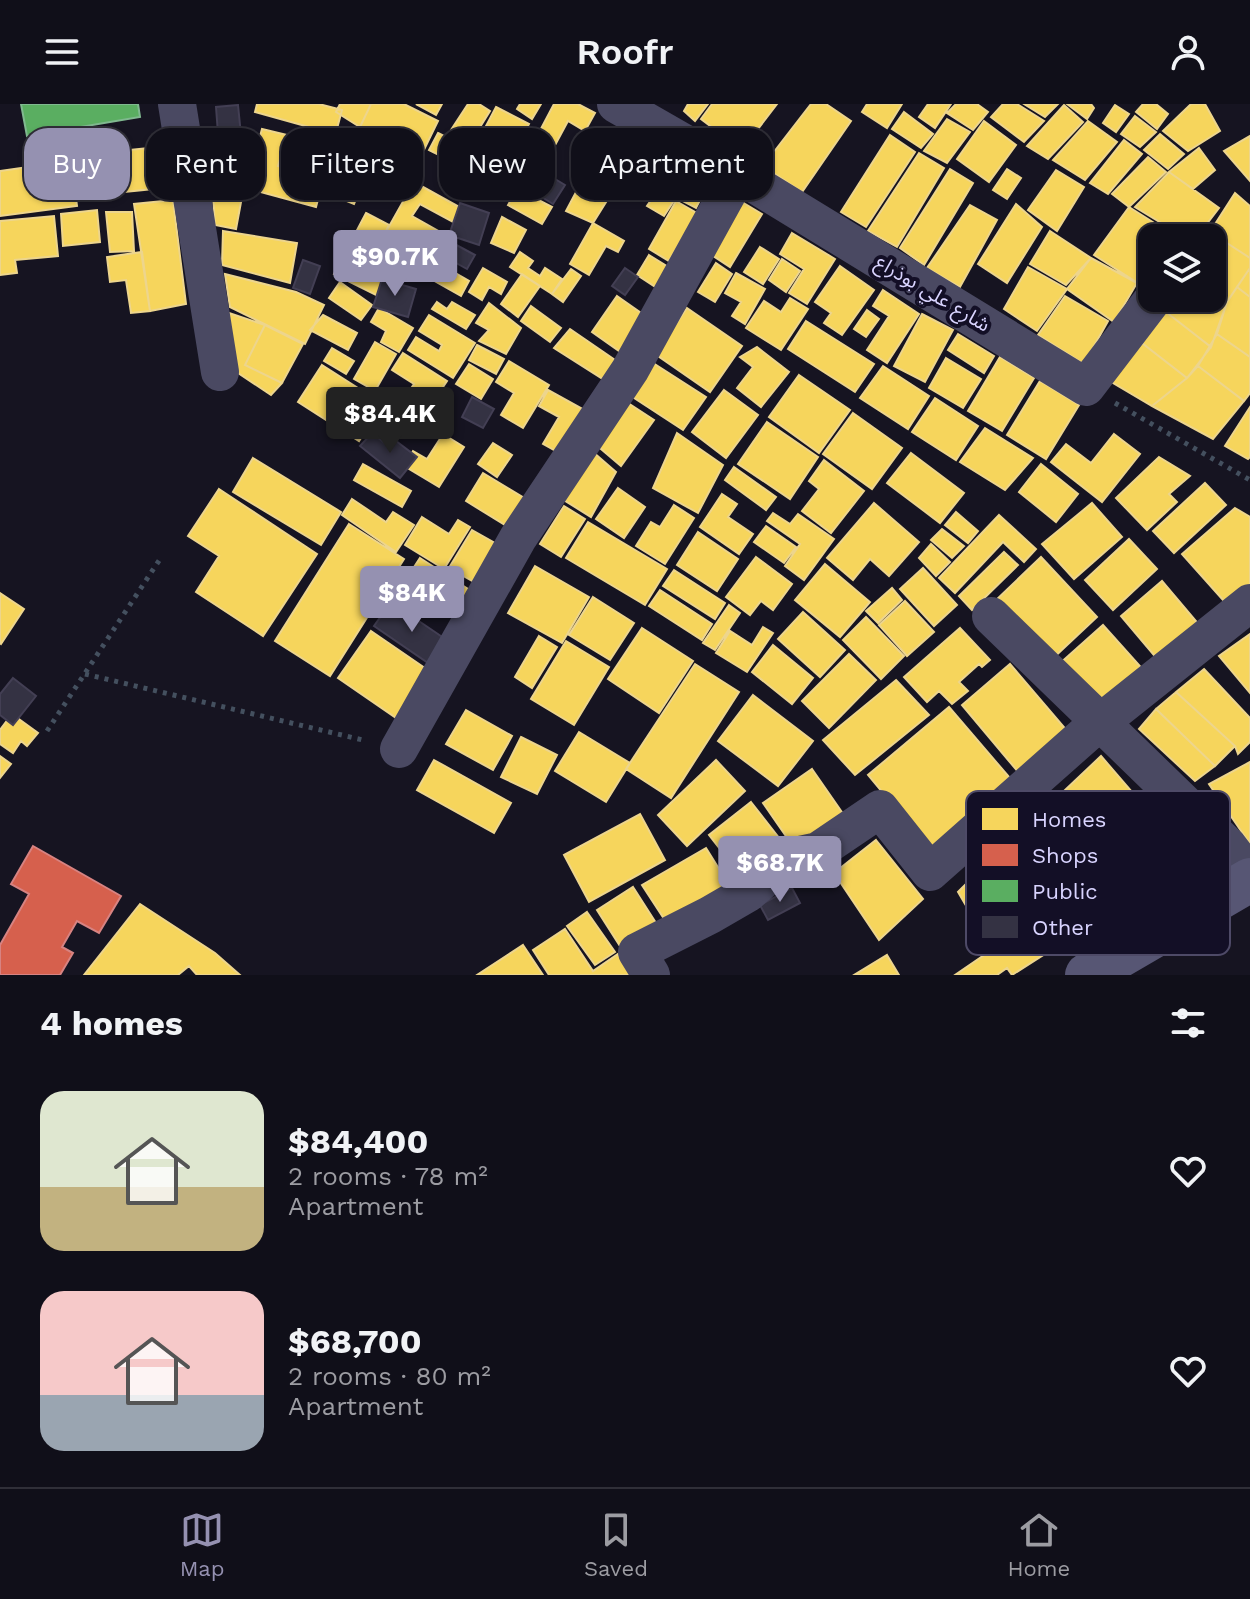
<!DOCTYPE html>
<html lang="en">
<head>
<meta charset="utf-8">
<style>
	:root { --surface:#100f19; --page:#191822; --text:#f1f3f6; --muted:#9c9ca2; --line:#302f38; --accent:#9591b1 }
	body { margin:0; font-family:"Work Sans","Noto Sans Arabic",sans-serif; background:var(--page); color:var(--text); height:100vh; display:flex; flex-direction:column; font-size:30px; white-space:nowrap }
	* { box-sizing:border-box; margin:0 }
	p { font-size:26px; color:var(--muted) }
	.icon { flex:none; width:44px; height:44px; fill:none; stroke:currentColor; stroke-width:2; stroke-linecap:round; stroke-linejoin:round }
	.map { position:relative; height:871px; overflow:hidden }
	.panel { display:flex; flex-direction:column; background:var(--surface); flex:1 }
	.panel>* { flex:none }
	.hud { position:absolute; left:24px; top:24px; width:800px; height:72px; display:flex; gap:16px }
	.fabs { position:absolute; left:1138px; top:120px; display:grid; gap:16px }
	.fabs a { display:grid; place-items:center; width:88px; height:88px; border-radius:16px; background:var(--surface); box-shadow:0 2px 6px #0004,0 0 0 2px var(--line); font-size:40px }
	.price { position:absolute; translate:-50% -68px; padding:0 18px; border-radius:8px; background:var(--accent); color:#fff; font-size:26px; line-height:52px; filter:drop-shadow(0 2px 4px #0008) }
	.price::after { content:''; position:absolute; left:50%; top:48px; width:24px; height:18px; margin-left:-12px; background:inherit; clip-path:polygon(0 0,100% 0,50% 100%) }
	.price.active { background:#222; color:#fff }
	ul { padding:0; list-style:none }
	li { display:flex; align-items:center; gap:24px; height:200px; padding:0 40px }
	li span { display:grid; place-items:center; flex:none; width:224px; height:160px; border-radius:24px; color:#555 }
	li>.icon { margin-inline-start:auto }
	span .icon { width:96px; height:96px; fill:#fffc; stroke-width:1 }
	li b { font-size:34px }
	h2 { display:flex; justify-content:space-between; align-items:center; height:96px; padding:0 40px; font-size:34px }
	.tag { padding:0 28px; border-radius:24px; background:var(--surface); box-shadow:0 2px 6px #0004,0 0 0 2px var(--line); font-size:28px; line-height:72px }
	.tag.active { background:var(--accent); color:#fff }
	header { display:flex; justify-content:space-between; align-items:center; height:104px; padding:0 40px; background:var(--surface); font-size:36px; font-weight:600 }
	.dock { display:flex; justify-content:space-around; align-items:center; height:112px; border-top:2px solid var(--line); background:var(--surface); font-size:22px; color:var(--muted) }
	.dock a { display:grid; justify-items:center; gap:4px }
	.dock .active { color:var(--accent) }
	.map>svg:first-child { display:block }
</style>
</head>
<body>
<header><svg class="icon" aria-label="menu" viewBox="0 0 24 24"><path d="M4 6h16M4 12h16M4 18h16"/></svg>Roofr<svg class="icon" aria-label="person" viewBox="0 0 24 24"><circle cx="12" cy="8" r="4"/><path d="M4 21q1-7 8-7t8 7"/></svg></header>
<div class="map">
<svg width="1250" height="871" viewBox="0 0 1250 871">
	<rect width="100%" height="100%" fill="#161421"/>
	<!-- homes -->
	<path fill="#f6d55c" stroke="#edd58d" stroke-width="2" d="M257 0H319L342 6 316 103 246 84 262 25 287 31 278 62 297 66 309 23 255 8Z
		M340 0H371L360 23 336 8Z
		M371 0H404L438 17 421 52 360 23Z
		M416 0H442L436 11Z
		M468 0H479L490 7 470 39 451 26Z
		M520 0H541L532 15 517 5Z
		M554 0H578L595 9 585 27 568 17 553 45 535 36Z
		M688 0H708L695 17 684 7Z
		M712 0H777L742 46 701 15Z
		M811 0H826L851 17 802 88 763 62Z
		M867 0H902L887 24 862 8Z
		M928 0H951L935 24 919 13Z
		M956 0H977L988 8 973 26 947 9Z
		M1003 0H1017L1044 17 1024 38 991 13Z
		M1024 0H1058L1045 13Z
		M1067 0H1091L1094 4 1087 15Z
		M1143 0H1156L1168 10 1157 25 1136 8Z
		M1191 0H1205L1220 27 1188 47 1163 27Z
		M1064 1 1083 18 1048 55 1027 42Z
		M1115 1 1129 10 1116 28 1103 19Z
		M496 3 529 20 510 58 476 41Z
		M904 8 933 30 921 44 892 25Z
		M1135 12 1156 28 1140 43 1121 30Z
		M947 15 970 28 947 59 924 47Z
		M984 17 1016 41 989 78 957 55Z
		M1088 17 1117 38 1085 76 1053 56Z
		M438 29 510 65 501 82 429 46Z
		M1160 30 1184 50 1168 65 1144 46Z
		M890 31 915 48 866 123 841 108Z
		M1250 32V77L1224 47Z
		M363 33 379 39 354 100 339 94Z
		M1124 36 1142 50 1108 90 1090 79Z
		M588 37 621 56 610 77 576 58Z
		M634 39 662 53 639 96 623 88 633 69 620 63Z
		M148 44 153 85 85 92 81 51Z
		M1199 44 1215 66 1193 85 1169 68Z
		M398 48 414 59 403 89 395 86 391 74Z
		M919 49 944 64 897 143 868 127Z
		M1148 53 1166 68 1129 103 1112 90Z
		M71 57 77 102 0 112V67Z
		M950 65 973 79 924 161 900 144Z
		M1007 65 1021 74 1007 95 993 86Z
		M1056 66 1084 83 1057 127 1028 106Z
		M1169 68 1219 104 1196 134H1186L1135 103Z
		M584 73 613 87 593 119 566 107Z
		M690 74 707 83 696 104 679 95Z
		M212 77 244 82 236 125 215 121Z
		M414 78 461 104 453 118 420 100 412 112 440 128 429 149 387 126Z
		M517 85 552 103 542 120 508 101Z
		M658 86 675 95 664 112 647 102Z
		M1235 89 1250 102V154L1210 128Z
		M173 96 186 200 150 207 134 100Z
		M676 97 697 109 669 157 649 145Z
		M742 98 762 110 730 163 710 150Z
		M1016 100 1042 123 1007 179 978 160Z
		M970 101 997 116 960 183 927 164Z
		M1129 103 1178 134H1152V188L1094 151Z
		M97 106 100 138 63 142 61 110Z
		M106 108H132L134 147 110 148Z
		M366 109 389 121 377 145 397 156 378 192 334 170Z
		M54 112 58 152 15 156 17 169 0 171V117Z
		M502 113 526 126 514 149 491 139Z
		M593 119 624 137 618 148 606 142 589 171 570 160Z
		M223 127 297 139 290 179 222 161Z
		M1050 127 1091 154 1066 181 1030 160Z
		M1210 128 1250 154V164L1227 198 1212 187V134H1206Z
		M792 129 835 155 807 200 789 189 804 165 780 150Z
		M760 143 779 155 763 180 744 168Z
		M142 148 150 207 131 209 126 176 110 178 107 153Z
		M520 148 533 157 528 164 540 172 545 164 562 175 552 190 510 163Z
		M649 151 670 164 657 184 637 171Z
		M1091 154 1137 179 1114 218 1067 185Z
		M782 155 800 167 786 188 769 176Z
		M438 159 469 177 461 192 429 174Z
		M716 159 732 170 715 198 698 188Z
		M840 162 874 186 842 231 824 219 831 209 815 198Z
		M1028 163 1067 185 1037 227 1004 205Z
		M483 164 507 178 501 190 489 183 482 196 469 188Z
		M1250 164V193L1237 183Z
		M571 165 581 172 563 198 552 190Z
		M736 169 765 185 745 220 732 212 741 198 725 189Z
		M225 170 296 188 324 201 305 240 230 203Z
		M522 170 540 182 518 213 501 200Z
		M340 178 372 201 361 216 329 194Z
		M1237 183 1250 193V253L1217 230 1227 198Z
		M883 186 919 210 887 259 867 246 889 212 873 202Z
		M1212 187 1227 198 1211 243 1166 208 1163 194H1212Z
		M617 192 654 218 629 254 592 228Z
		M1065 192 1108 217 1084 260 1038 231Z
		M790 194 808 205 781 246 746 224 764 197 781 208Z
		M437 198 447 205 452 198 475 211 466 225 432 205Z
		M489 199 521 224 506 250 479 237 489 226 476 219Z
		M531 202 561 224 550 238 521 217Z
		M379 204 413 224 399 248 381 238 386 227 371 218Z
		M687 204 742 242 710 288 655 250Z
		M867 206 879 215 866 233 854 225Z
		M1166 208 1211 243 1187 274 1142 239Z
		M229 209 265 221 245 261 282 279 271 291 235 267Z
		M922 210 953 226 925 278 894 262Z
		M323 211 357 229 348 246 310 226Z
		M429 211 475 239 453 274 408 246 416 233 439 247 442 241 419 227Z
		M806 217 874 260 855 288 788 245Z
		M265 221 303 240 282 279 245 261Z
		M570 225 618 258 606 277 554 244Z
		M958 230 994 252 984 269 948 246Z
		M1217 230 1250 253V289L1244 297 1198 262Z
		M375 238 396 250 375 287 354 275Z
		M1142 239 1187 274 1152 302 1108 276Z
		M477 241 504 255 496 270 469 256Z
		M757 243 789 268 761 303 737 284 753 263 740 253Z
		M332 244 354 257 346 270 324 257Z
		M403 249 447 277 421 316 399 302 414 280 392 266Z
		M1000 253 1034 274 1002 327 968 307Z
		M946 254 981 275 963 304 929 284Z
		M509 257 549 281 523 324 501 311 514 289 496 278Z
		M650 257 706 293 683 326 628 290Z
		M469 260 493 275 481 295 456 280Z
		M322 261 383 300 359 337 298 298Z
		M883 262 929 292 908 325 860 294Z
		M1198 262 1244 297 1213 335 1152 302 1187 274Z
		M799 271 850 306 819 349 769 313Z
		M1040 277 1079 301 1046 355 1007 331Z
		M548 286 586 307 561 350 543 340 559 313 539 302Z
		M724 286 758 311 726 354 692 328Z
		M935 294 978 322 956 356 912 328Z
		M625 297 654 316 621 362 594 339Z
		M1250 303V353L1248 355 1225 342Z
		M853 309 902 344 872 385 823 350Z
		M767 318 818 353 790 395 738 360Z
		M985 324 1033 354 1005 386 960 358Z
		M677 329 723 361 698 409 653 384Z
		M443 330 464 343 439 383 404 362 413 347 427 355Z
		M1114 330 1140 350 1102 398 1051 358 1066 340 1091 359Z
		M493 339 512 351 497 373 478 360Z
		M593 348 616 368 591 413 562 395Z
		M911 349 964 389 940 419 887 379Z
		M1159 353 1190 372 1169 390 1177 398 1147 426 1116 394Z
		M253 354 341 408 321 441 233 388Z
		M824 356 864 387 831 429 802 407 819 385 809 377Z
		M363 360 411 387 402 403 354 376Z
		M1041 360 1078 390 1056 418 1019 388Z
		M734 363 776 393 766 406 725 376Z
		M483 369 531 398 513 426 466 397Z
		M1205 379 1226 401 1174 449 1153 427Z
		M618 384 645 403 624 434 596 415Z
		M219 385 317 450 263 532 196 488 219 452 188 432Z
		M722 390 737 400 728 413 753 430 739 450 700 423Z
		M352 395 386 418 393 408 414 421 396 448 342 411Z
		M874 399 919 438 889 472 870 455 853 476 827 454Z
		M1092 399 1122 433 1074 475 1042 440Z
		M674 401 694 414 665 460 636 442 651 418 660 423Z
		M564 402 585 415 561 453 540 440Z
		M1235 404 1250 413V490L1232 506 1182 450Z
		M956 408 978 427 968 439 945 421Z
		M773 409 790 420 798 410 834 435 804 476 785 462 800 440 767 417Z
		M999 411 1036 445 1024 458 1003 438 955 489 939 474Z
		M422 413 449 430 458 416 470 423 444 465 405 441Z
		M588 418 667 465 645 501 566 454Z
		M349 420 404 455 330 572 275 537Z
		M766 422 796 443 784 459 754 438Z
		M942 425 964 442 952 454 931 436Z
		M472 426 504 444 481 482 449 464Z
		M698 428 738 455 717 487 677 461Z
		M1129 435 1157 465 1113 506 1085 476Z
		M931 440 950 458 936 472 919 454Z
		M1004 448 1018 461 972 506 959 492Z
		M756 453 792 480 773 506 761 497 750 511 726 493Z
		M1041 453 1097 513 1050 557 994 498Z
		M420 454 479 492 467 510 430 485 417 505 396 491Z
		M825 460 870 498 840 533 795 496Z
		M535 462 589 493 562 539 508 509Z
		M923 464 957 501 934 522 900 485Z
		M674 466 725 499 715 515 663 482Z
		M1162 477 1200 522 1159 557 1121 512Z
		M892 484 902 496 878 519 866 507Z
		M660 486 712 520 702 536 649 502Z
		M0 489 24 505 1 540 0 539Z
		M593 493 634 519 610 556 569 531Z
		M905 497 934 528 907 552 879 521Z
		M729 501 740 509 715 546 703 539Z
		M803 508 845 546 820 573 778 535Z
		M866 513 904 552 881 575 843 536Z
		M1103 521 1146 569 1101 609 1058 561Z
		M763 523 773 529 747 568 716 549 730 527 752 541Z
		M642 524 693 557 659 609 608 575Z
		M960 524 990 556 982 563 979 560 959 578 968 587 952 600 939 587 927 598 904 573Z
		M371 527 435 571 402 618 338 574Z
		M1250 530V589L1219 552Z
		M539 532 557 543 532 584 515 573Z
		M566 537 609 563 574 621 531 595Z
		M773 541 813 574 792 600 752 568Z
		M849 550 876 576 829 624 802 597Z
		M695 560 739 588 671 694 626 665Z
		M1010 560 1068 628 1019 669 962 601Z
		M1204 565 1250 614V638L1238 650 1235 642 1176 588Z
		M896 576 929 611 855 671 823 636Z
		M1176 588 1235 642 1215 662 1156 605Z
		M753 591 813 637 778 682 718 637Z
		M949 603 1015 680 933 749 868 671Z
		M1156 605 1215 662 1195 677 1139 625Z
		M466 606 512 632 493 666 446 640Z
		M12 610 38 629 27 642 21 637 13 649 0 640V626Z
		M579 628 630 659 606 698 555 667Z
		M521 633 557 651 537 690 501 673Z
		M0 652 11 660 0 674Z
		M1101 652 1145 703 1095 738 1062 689Z
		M434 656 511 699 494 729 417 686Z
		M716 656 745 687 687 742 658 711Z
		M1250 658V740L1209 680Z
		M812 665 846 714 797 748 763 699Z
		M751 698 787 744 745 777 709 731Z
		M640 710 665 756 589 798 564 751Z
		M876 736 923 795 879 836 834 769Z
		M1004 742 1039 791 982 829 958 788Z
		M706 744 733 787 668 821 642 781Z
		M633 783 656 819 620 842 597 806Z
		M1044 794 1070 834 1012 871 1007 864 997 871H955L987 849 978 836Z
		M140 800 215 849 240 871H197L189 862 178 871H84Z
		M587 808 615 848 595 861 567 822Z
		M565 825 593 867 618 850 632 871H549L533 846Z
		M523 841 543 871H477Z
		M887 851 899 871H854Z"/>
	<!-- shops -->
	<path fill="#d6604d" stroke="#d78382" stroke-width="2" d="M33 742 121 792 99 829 77 817 62 843 73 849 60 871H0V841L29 790 11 780Z"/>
	<!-- public -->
	<path fill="#5aae61" stroke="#80b990" stroke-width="2" d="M21 0H138L140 13 27 32Z"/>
	<!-- building -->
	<path fill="#343243" stroke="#433f54" stroke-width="2" d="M238 1 242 41 219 43 216 3Z
		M525 57 565 81 553 100 514 76Z
		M460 99 489 109 479 141 449 131Z
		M447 136 475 151 467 165 440 150Z
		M303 156 320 162 310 190 293 184Z
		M625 164 638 173 625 191 612 182Z
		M382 175 416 185 408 213 373 203Z
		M472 293 494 305 483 324 462 313Z
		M372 329 391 344 396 337 417 353 400 374 360 342Z
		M391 498 451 539 434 563 374 522Z
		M13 574 36 592 13 621 0 611V590Z
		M792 784 800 799 768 816 760 801Z"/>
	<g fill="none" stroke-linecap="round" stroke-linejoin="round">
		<!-- path -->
		<path stroke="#44505f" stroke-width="5" stroke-dasharray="4 6" stroke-linecap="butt" d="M1115 299 1250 376
			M85 570 367 637
			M47 627 162 452"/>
		<!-- minor -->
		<path stroke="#4a4962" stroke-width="38" d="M177 0 220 268
			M616 0 738 70 1086 283 1154 194
			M991 512 1228 742 1250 771
			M399 645 518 434 630 266 738 70
			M651 871 637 848 710 811 748 789 790 753 818 747 880 705 930 768 1087 629 1250 499"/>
		<!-- secondary -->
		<path stroke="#575674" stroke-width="44" d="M1087 871 1250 776"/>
	</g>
	<g text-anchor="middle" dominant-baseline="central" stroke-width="8" stroke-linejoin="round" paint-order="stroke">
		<!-- street labels -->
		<g font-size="20" fill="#d9d4ff" stroke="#130f26">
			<text transform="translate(933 189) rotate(31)">شارع علي بوذراع</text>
		</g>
	</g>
	<!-- legend -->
	<rect x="966" y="687" width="264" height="164" rx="12" fill="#130f26" stroke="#4e4a67" stroke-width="2"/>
	<rect x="982" y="704" width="36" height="22" fill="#f6d55c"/>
	<rect x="982" y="740" width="36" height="22" fill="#d6604d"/>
	<rect x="982" y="776" width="36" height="22" fill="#5aae61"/>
	<rect x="982" y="812" width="36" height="22" fill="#343243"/>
	<g font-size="22" fill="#d9d4ff">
		<text x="1032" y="723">Homes</text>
		<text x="1032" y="759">Shops</text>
		<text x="1032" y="795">Public</text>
		<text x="1032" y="831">Other</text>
	</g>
</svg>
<div class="fabs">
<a><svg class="icon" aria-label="layers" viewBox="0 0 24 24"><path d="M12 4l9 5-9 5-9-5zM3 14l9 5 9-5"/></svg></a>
</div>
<b class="price" style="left:395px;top:194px">$90.7K</b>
<b class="price active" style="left:390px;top:351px">$84.4K</b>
<b class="price" style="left:412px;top:530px">$84K</b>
<b class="price" style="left:780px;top:800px">$68.7K</b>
<div class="hud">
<a class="tag active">Buy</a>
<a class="tag">Rent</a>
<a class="tag">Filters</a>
<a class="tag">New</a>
<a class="tag">Apartment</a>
</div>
</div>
<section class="panel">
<h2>4 homes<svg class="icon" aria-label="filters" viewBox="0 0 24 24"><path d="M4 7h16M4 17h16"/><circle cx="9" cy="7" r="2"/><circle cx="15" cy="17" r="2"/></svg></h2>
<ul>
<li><span style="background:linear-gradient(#dfe7d0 60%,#c2b280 0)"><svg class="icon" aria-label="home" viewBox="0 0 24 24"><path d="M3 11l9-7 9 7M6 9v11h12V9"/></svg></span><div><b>$84,400</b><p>2 rooms · 78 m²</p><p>Apartment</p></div><svg class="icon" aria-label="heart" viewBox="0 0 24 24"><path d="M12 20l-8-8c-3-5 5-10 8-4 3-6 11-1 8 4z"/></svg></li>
<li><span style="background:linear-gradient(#f6c9c9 65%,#9aa5b1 0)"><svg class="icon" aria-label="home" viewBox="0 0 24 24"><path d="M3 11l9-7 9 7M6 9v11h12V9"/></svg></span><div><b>$68,700</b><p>2 rooms · 80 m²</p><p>Apartment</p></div><svg class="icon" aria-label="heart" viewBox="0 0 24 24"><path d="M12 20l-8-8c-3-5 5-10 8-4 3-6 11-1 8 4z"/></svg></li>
</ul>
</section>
<nav class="dock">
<a class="active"><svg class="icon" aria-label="map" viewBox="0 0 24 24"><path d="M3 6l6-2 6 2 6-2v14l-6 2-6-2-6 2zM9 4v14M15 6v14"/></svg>Map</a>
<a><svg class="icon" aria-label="saved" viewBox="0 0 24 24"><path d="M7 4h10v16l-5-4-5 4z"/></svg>Saved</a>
<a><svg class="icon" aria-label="home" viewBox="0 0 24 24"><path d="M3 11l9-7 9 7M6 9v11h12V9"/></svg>Home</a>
</nav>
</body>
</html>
